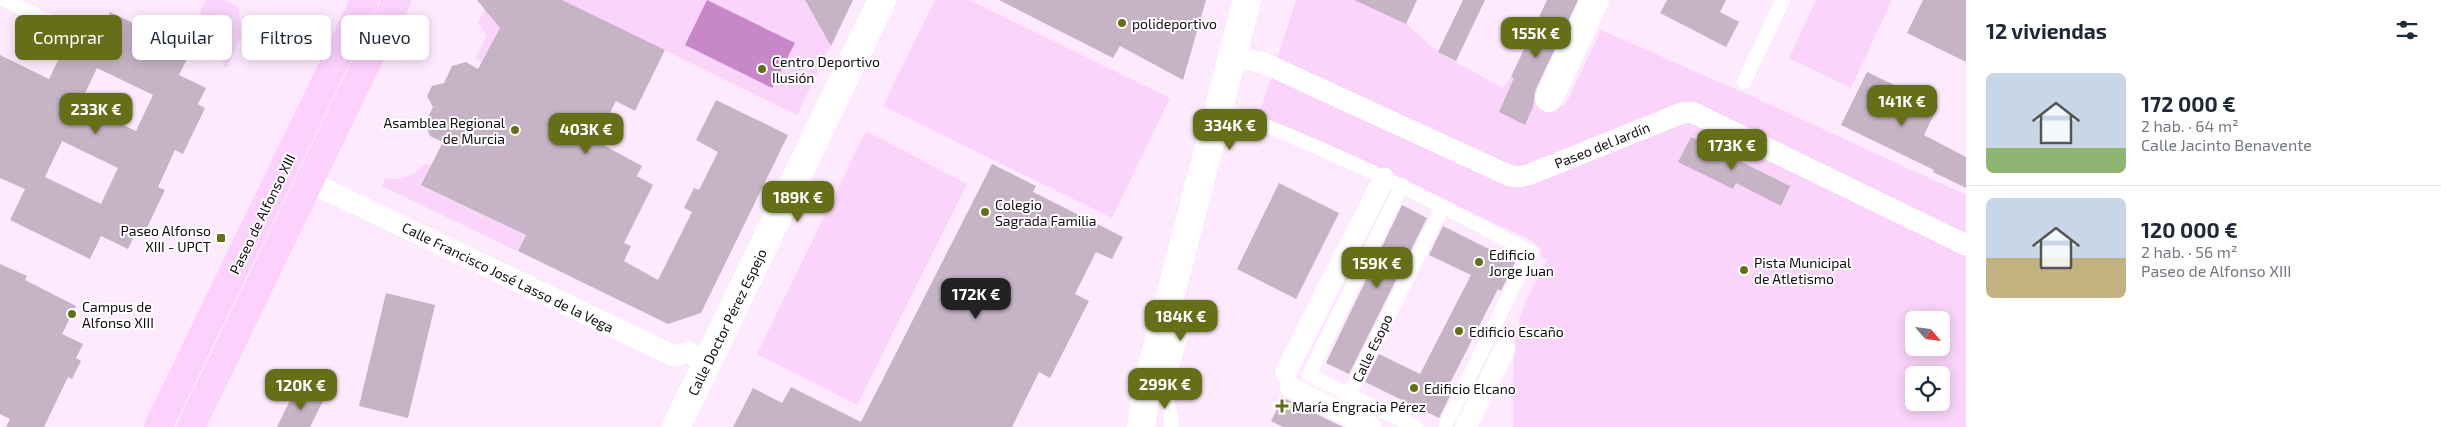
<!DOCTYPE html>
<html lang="es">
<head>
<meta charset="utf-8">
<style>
	:root { --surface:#fff; --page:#f2f2f3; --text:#1f2937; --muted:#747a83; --line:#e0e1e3; --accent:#656f17 }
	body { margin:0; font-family:"Exo 2",sans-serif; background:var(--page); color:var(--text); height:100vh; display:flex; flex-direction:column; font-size:19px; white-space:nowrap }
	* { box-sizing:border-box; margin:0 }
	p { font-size:16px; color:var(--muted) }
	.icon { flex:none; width:28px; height:28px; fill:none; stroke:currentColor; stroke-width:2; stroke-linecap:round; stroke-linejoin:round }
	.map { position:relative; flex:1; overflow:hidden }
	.side { display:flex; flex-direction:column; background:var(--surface); width:475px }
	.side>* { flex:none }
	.hud { position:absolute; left:15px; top:15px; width:475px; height:45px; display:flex; gap:10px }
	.needle { width:32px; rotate:118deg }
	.tools { position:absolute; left:1905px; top:311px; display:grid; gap:10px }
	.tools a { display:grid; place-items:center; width:45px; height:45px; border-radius:8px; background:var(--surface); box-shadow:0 2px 12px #0003; font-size:25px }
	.price { position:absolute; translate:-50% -42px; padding:0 11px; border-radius:10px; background:var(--accent); color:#fff; font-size:16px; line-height:32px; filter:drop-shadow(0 1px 2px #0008) }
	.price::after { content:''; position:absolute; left:50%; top:30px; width:15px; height:11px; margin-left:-8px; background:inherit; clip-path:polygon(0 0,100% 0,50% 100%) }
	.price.selected { background:#222; color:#fff }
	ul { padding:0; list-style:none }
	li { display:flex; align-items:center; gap:15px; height:125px; padding:0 20px }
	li+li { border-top:1px solid var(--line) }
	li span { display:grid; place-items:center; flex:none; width:140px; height:100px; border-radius:8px; color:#555 }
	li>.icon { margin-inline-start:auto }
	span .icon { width:60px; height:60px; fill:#fffc; stroke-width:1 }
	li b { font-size:21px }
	h2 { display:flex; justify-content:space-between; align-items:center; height:60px; padding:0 20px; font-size:21px }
	.chip { padding:0 18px; border-radius:8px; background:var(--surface); box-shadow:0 2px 12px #0003; font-size:18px; line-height:45px }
	.chip.selected { background:var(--accent); color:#fff }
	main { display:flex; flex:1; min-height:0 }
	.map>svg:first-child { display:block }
</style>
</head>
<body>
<main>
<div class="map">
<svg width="1966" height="427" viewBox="0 0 1966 427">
	<rect width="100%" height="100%" fill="#feeafe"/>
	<!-- green -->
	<path fill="#fad4fa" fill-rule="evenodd" d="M206 0H225L239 7 241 37 226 69 200 12Z
		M562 0H853L797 115Z
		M935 0H969L1170 98 1112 218 883 106Z
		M1296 0H1354L1406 24 1438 52 1503 88 1511 77 1539 90 1549 98 1565 106 1601 30 1751 96 1966 195V427H1513C1514 386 1509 339 1526 301 1532 287 1540 273 1547 260L1541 257 1540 248 1531 240 1259 115ZM1914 320H1941V348H1914ZM1914 375H1941V402H1914Z
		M1816 0H1892L1851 88 1789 58Z
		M485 9 500 28 482 62 475 58 487 35 478 23Z
		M866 131 967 184 857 405 757 354Z
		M425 164 431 165 422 185 526 235 517 251 382 186 385 178C402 182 413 176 425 164Z"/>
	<!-- water -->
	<path fill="#c787c9" d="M707 0 795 43 772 88 685 45Z"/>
	<!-- building -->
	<path fill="#c6b3c6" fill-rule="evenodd" d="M477 0H562L665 50 635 111 616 101 596 141 642 166 637 176 653 185 624 243 631 246 624 261 658 280 692 212 684 208 694 188 699 190 718 152 696 140 716 100 788 135 701 313 668 324 518 251 526 235 421 185 443 142 430 136 425 123 433 107 427 96 432 86 444 83 452 66 466 62 478 69 500 28Z
		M805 0H853L831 46Z
		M999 0H1206L1183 80 1120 46 1113 58Z
		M1354 0H1417L1406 24Z
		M1463 0H1485L1456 61 1438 52Z
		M1547 0H1578L1535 91 1533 107 1525 125 1499 112 1514 78 1511 77Z
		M1667 0H1726L1720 12 1739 22 1726 47 1660 13Z
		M1923 0H1966V62L1907 33Z
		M110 12 191 51 179 75 206 88 198 104 205 108 183 154 175 150 158 187 165 190 143 236 136 232 128 249 101 236 90 259 10 220 25 189 0 178V55L49 79 71 33 95 44ZM97 68 153 95 136 131 80 104ZM62 141 118 168 101 204 45 177Z
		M1867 72 1938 106 1924 135 1966 157V188L1933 172 1934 170 1841 125Z
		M1691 137 1790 186 1781 206 1736 183 1733 189 1678 162Z
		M992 164 1036 186 1033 192 1123 237 1112 259 1096 252 1075 294 1089 301 1050 378 1039 372 1012 427H733L753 388 782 403 791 387 861 422Z
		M1279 183 1339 213 1296 299 1237 269Z
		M1402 205 1427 218 1349 374 1326 363Z
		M1443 226 1515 262 1501 291 1498 289 1448 387 1453 390 1439 418 1365 382 1379 354 1420 374 1471 275 1429 255Z
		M0 264 27 276 25 280 76 306 62 334 83 344 76 358 81 361 72 379 68 377 44 427H6L10 419 0 414Z
		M386 293 435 305 408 418 359 406Z
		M296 388 323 401 310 427H277Z
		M1283 397 1284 398 1343 427H1283L1271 421Z"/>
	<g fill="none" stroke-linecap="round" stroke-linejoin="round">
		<!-- service -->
		<path stroke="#fff" stroke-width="14" d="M5 0 55 24
			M1744 82 1783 0
			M1219 108C1327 147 1429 198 1530 252L1445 427
			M1402 185 1309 375 1349 395 1443 206
			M1349 395 1416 427
			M1171 427C1173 414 1167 405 1165 393L1184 324 1174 296"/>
		<!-- pedestrian -->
		<path stroke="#fff" stroke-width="21" d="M1232 56 1264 63 1508 175 1517 177 1528 175 1682 113 1692 112 1966 245
			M310 182 674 356 688 352 707 362
			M1286 372 1384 178
			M1290 387 1371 427
			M1466 427 1505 349"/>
		<!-- minor -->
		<path stroke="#fff" stroke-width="28" d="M1549 98 1595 0
			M676 427 882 0"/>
		<!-- secondary -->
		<path stroke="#fff" stroke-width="28" d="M1141 427 1148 382 1247 0"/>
		<!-- primary -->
		<path stroke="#fdd1fe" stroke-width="28" d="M158 427 365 0
			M191 427 397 0"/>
	</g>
	<!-- markers -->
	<g fill="#656f17" stroke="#fff" stroke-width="2">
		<circle cx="1122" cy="23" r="5"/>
		<circle cx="762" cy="69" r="5"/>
		<circle cx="515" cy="130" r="5"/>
		<circle cx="985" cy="212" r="5"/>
		<rect x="216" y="233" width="10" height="10" rx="2.5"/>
		<circle cx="1479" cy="262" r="5"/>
		<circle cx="1744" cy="270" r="5"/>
		<circle cx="72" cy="314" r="5"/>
		<circle cx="1459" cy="331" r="5"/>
		<circle cx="1414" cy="388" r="5"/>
		<path d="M1279.5 398.5h5v5h5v5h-5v5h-5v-5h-5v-5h5z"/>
	</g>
	<g text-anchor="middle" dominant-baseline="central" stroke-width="4" stroke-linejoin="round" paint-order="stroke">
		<!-- poi labels -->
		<g font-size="14" fill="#120c12" stroke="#fff" text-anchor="start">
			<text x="1132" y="23">polideportivo</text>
			<text x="772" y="61">Centro Deportivo<tspan x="772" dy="16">Ilusión</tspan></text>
			<text x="505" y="122" text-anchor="end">Asamblea Regional<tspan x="505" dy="16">de Murcia</tspan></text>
			<text x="995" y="204">Colegio<tspan x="995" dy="16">Sagrada Familia</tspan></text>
			<text x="211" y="230" text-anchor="end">Paseo Alfonso<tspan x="211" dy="16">XIII - UPCT</tspan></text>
			<text x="1489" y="254">Edificio<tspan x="1489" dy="16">Jorge Juan</tspan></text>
			<text x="1754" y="262">Pista Municipal<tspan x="1754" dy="16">de Atletismo</tspan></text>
			<text x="82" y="306">Campus de<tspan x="82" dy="16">Alfonso XIII</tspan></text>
			<text x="1469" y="331">Edificio Escaño</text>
			<text x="1424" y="388">Edificio Elcano</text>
			<text x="1292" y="406">María Engracia Pérez</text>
		</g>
		<!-- street labels -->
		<g font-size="14" fill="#120c12" stroke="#fff">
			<text transform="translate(1602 145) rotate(-22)">Paseo del Jardín</text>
			<text transform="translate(262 214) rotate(-64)">Paseo de Alfonso XIII</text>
			<text transform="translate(508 277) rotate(26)">Calle Francisco José Lasso de la Vega</text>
			<text transform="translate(727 322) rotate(-64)">Calle Doctor Pérez Espejo</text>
			<text transform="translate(1372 348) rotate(-64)">Calle Esopo</text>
		</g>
	</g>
</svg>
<div class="tools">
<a><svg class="needle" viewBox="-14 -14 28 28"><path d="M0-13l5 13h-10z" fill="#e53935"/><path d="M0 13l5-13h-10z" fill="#747a83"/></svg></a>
<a><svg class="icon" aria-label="locate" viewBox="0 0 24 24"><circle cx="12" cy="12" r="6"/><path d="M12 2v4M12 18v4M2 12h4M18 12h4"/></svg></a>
</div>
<b class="price" style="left:1536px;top:59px">155K €</b>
<b class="price" style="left:1902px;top:127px">141K €</b>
<b class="price" style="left:96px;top:135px">233K €</b>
<b class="price" style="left:1230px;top:151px">334K €</b>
<b class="price" style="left:586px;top:155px">403K €</b>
<b class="price" style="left:1732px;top:171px">173K €</b>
<b class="price" style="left:798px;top:223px">189K €</b>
<b class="price" style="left:1377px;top:289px">159K €</b>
<b class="price selected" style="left:976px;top:320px">172K €</b>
<b class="price" style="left:1181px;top:342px">184K €</b>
<b class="price" style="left:1165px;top:410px">299K €</b>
<b class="price" style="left:301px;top:411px">120K €</b>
<div class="hud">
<a class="chip selected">Comprar</a>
<a class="chip">Alquilar</a>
<a class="chip">Filtros</a>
<a class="chip">Nuevo</a>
</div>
</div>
<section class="side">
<h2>12 viviendas<svg class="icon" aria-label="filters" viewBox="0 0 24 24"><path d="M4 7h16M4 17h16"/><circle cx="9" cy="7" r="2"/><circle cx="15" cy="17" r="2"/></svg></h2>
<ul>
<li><span style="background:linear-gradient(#c9d6e8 75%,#8fb573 0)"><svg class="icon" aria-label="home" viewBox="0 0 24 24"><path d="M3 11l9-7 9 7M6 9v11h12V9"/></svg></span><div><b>172 000 €</b><p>2 hab. · 64 m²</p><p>Calle Jacinto Benavente</p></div></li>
<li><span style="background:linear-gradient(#c9d6e8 60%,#c2b280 0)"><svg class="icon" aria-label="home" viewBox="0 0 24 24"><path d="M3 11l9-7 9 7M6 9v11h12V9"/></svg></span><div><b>120 000 €</b><p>2 hab. · 56 m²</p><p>Paseo de Alfonso XIII</p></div></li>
</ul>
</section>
</main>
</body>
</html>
